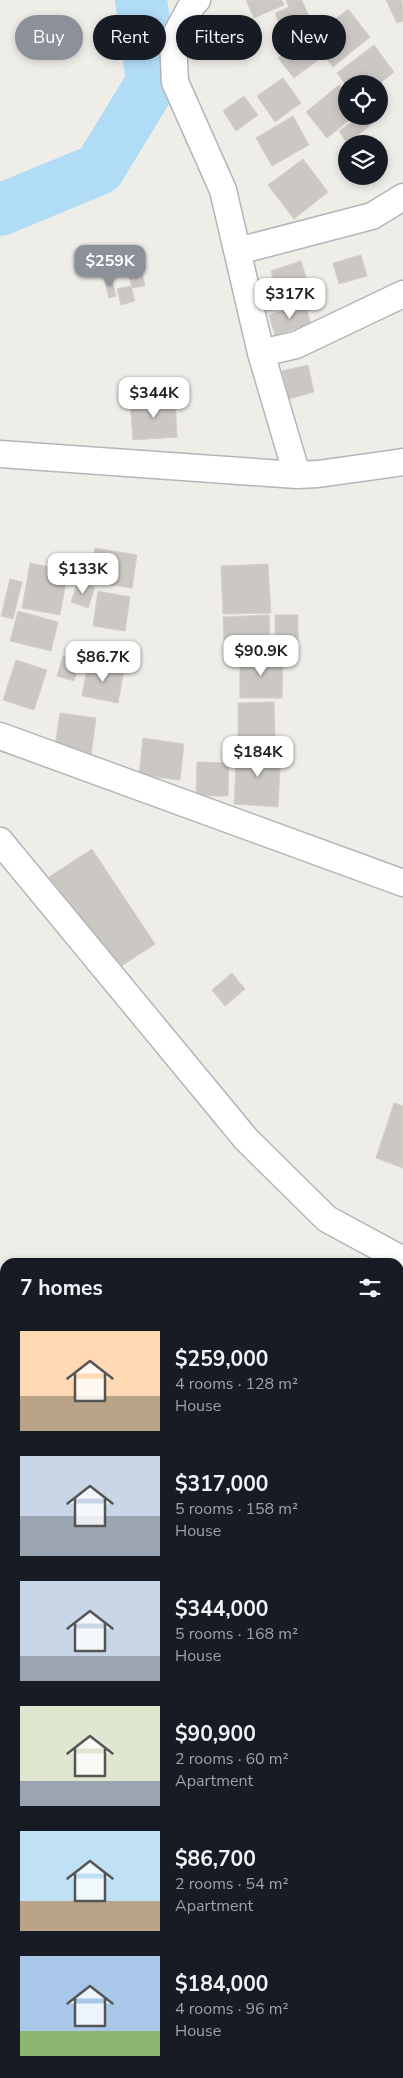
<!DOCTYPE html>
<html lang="en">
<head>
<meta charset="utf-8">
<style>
	:root { --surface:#171b24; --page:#242831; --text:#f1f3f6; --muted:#9ea1a6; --accent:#8c9099 }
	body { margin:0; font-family:"Nunito Sans",sans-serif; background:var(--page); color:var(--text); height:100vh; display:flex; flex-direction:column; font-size:19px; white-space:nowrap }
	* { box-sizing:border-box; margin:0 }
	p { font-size:16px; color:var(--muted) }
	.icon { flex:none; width:28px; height:28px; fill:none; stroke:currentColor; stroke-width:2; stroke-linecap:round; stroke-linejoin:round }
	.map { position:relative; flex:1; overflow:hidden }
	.details { position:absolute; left:0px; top:1258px; width:404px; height:821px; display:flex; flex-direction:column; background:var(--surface); border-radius:15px 15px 0 0; box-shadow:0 2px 8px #0003 }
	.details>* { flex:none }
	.hud { position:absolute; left:15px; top:15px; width:374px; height:45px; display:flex; gap:10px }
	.tools { position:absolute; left:338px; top:75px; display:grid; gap:10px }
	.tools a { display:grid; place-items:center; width:50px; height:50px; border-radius:50%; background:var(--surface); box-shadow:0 2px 8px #0003; font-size:25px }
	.price { position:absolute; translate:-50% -42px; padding:0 11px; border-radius:10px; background:#fff; color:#222; font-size:16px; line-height:32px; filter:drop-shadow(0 1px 2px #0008) }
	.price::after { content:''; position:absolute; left:50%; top:30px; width:15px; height:11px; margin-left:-8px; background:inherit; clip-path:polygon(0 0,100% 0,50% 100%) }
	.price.on { background:var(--accent); color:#fff }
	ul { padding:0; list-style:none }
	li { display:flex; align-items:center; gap:15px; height:125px; padding:0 20px }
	li span { display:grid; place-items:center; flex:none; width:140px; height:100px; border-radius:0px; color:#555 }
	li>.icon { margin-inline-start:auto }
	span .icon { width:60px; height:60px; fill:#fffc; stroke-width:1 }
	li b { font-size:21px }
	h2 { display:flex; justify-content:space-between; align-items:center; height:60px; padding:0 20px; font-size:21px }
	.chip { padding:0 18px; border-radius:22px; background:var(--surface); box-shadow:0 2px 8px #0003; font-size:18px; line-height:45px }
	.chip.on { background:var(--accent); color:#fff }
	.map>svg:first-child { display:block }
</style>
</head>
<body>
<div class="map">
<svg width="403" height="2078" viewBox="0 0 403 2078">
	<rect width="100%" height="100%" fill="#efede8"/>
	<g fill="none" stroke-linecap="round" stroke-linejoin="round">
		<!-- river -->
		<path stroke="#b1dcf6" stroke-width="52" d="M0 210 99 169 152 82 141 0"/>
	</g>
	<!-- building -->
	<path fill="#cbc8c4" stroke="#d4cfc7" d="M246 0H282L284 5 254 18Z
		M286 0H302L309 17 281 28 275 13 289 7Z
		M386 0H402L403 21 397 23Z
		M348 9 370 37 333 67 311 39Z
		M302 40 318 60 294 78 278 58Z
		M374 45 394 72 379 84 346 85 337 73Z
		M283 78 301 103 275 122 257 96Z
		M339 85 346 95V116H354L327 138 306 112Z
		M244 96 258 115 236 131 223 111Z
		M293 116 309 145 272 166 256 138Z
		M360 116H367L372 124 347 143 339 131Z
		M303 159 328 192 294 219 268 185Z
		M361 255 367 276 339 284 333 263Z
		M139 258 145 286 132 288 125 261Z
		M301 261 309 287 279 297 271 271Z
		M111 276 116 296 109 298 104 278Z
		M131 286 135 301 121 305 117 289Z
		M305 304 311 324 275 335 269 315Z
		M308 365 314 392 289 399 282 371Z
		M175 399 177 437 133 440 130 401Z
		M95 548 137 555 132 588 90 582Z
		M30 563 68 571 60 615 22 608Z
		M268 564 271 613 223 614 221 566Z
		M10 579 22 582 13 619 1 616Z
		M78 581 95 587 88 608 71 602Z
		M98 591 130 597 125 631 93 626Z
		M18 611 58 622 51 651 10 641Z
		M269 615 270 638 224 640 223 617Z
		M275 615H298V642H275Z
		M240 655 283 656 282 698H240Z
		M63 656 80 661 74 681 57 676Z
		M16 660 47 670 34 710 3 700Z
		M88 663 124 670 118 703 82 696Z
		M274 702 275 736H238V703Z
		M60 713 96 718 91 756 54 751Z
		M143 738 184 744 180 780 139 775Z
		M237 749 281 751 278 807 234 804Z
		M197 762 229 763 228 796H196Z
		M92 849 155 944 112 972 49 877Z
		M232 973 245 989 225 1006 212 990Z
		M394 1103 403 1106V1168L376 1158Z
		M402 1400H403V1445L399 1443V1406Z
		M403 1608V1636L399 1633V1614Z"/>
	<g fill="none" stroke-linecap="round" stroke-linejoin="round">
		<!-- minor casing -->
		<g stroke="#b3b5b8" stroke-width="29">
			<path id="minor" d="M197 0 192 5 173 40 175 82 223 190 261 353 297 475
				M238 251 372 216 403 197
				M261 353 296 345 403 294
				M0 454 297 475 318 474 403 462
				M0 736 403 883
				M0 841 246 1139 327 1219 403 1260"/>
		</g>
		<!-- minor -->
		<use href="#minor" stroke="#fff" stroke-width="26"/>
	</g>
</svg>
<div class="tools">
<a><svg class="icon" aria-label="locate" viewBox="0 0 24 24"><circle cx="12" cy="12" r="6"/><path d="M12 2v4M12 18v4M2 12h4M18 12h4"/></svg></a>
<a><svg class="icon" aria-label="layers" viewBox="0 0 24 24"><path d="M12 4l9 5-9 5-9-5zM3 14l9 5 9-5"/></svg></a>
</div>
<b class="price on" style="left:110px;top:287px">$259K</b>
<b class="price" style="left:290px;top:320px">$317K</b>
<b class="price" style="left:154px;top:419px">$344K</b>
<b class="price" style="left:83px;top:595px">$133K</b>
<b class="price" style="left:261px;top:677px">$90.9K</b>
<b class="price" style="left:103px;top:683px">$86.7K</b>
<b class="price" style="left:258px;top:778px">$184K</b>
<div class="hud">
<a class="chip on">Buy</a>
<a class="chip">Rent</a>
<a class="chip">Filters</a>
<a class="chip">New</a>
</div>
<section class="details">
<h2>7 homes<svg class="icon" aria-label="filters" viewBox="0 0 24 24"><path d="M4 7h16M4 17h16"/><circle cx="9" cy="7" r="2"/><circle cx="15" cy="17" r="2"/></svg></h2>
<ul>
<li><span style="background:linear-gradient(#ffd9b3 65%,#b9a48a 0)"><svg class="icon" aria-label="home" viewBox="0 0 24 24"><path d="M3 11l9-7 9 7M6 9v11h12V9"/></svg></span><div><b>$259,000</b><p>4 rooms · 128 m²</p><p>House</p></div></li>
<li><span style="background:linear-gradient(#c9d6e8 60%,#9aa5b1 0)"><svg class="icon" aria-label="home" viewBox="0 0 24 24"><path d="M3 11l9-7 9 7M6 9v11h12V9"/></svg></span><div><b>$317,000</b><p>5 rooms · 158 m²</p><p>House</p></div></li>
<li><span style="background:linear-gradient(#c9d6e8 75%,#9aa5b1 0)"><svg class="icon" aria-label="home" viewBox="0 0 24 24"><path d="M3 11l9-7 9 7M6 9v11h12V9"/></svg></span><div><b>$344,000</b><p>5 rooms · 168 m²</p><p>House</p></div></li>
<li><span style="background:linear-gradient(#dfe7d0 75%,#9aa5b1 0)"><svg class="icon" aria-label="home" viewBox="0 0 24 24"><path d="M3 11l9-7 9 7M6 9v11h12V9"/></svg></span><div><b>$90,900</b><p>2 rooms · 60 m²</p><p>Apartment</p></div></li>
<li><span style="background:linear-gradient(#bfe0f5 70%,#b9a48a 0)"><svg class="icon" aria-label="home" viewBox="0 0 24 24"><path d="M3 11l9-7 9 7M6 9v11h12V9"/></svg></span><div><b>$86,700</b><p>2 rooms · 54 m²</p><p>Apartment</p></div></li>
<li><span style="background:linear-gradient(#a9c7e8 75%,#8fb573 0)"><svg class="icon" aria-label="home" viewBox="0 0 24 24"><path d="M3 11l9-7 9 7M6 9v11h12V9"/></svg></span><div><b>$184,000</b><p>4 rooms · 96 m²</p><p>House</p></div></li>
</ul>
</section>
</div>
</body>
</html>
